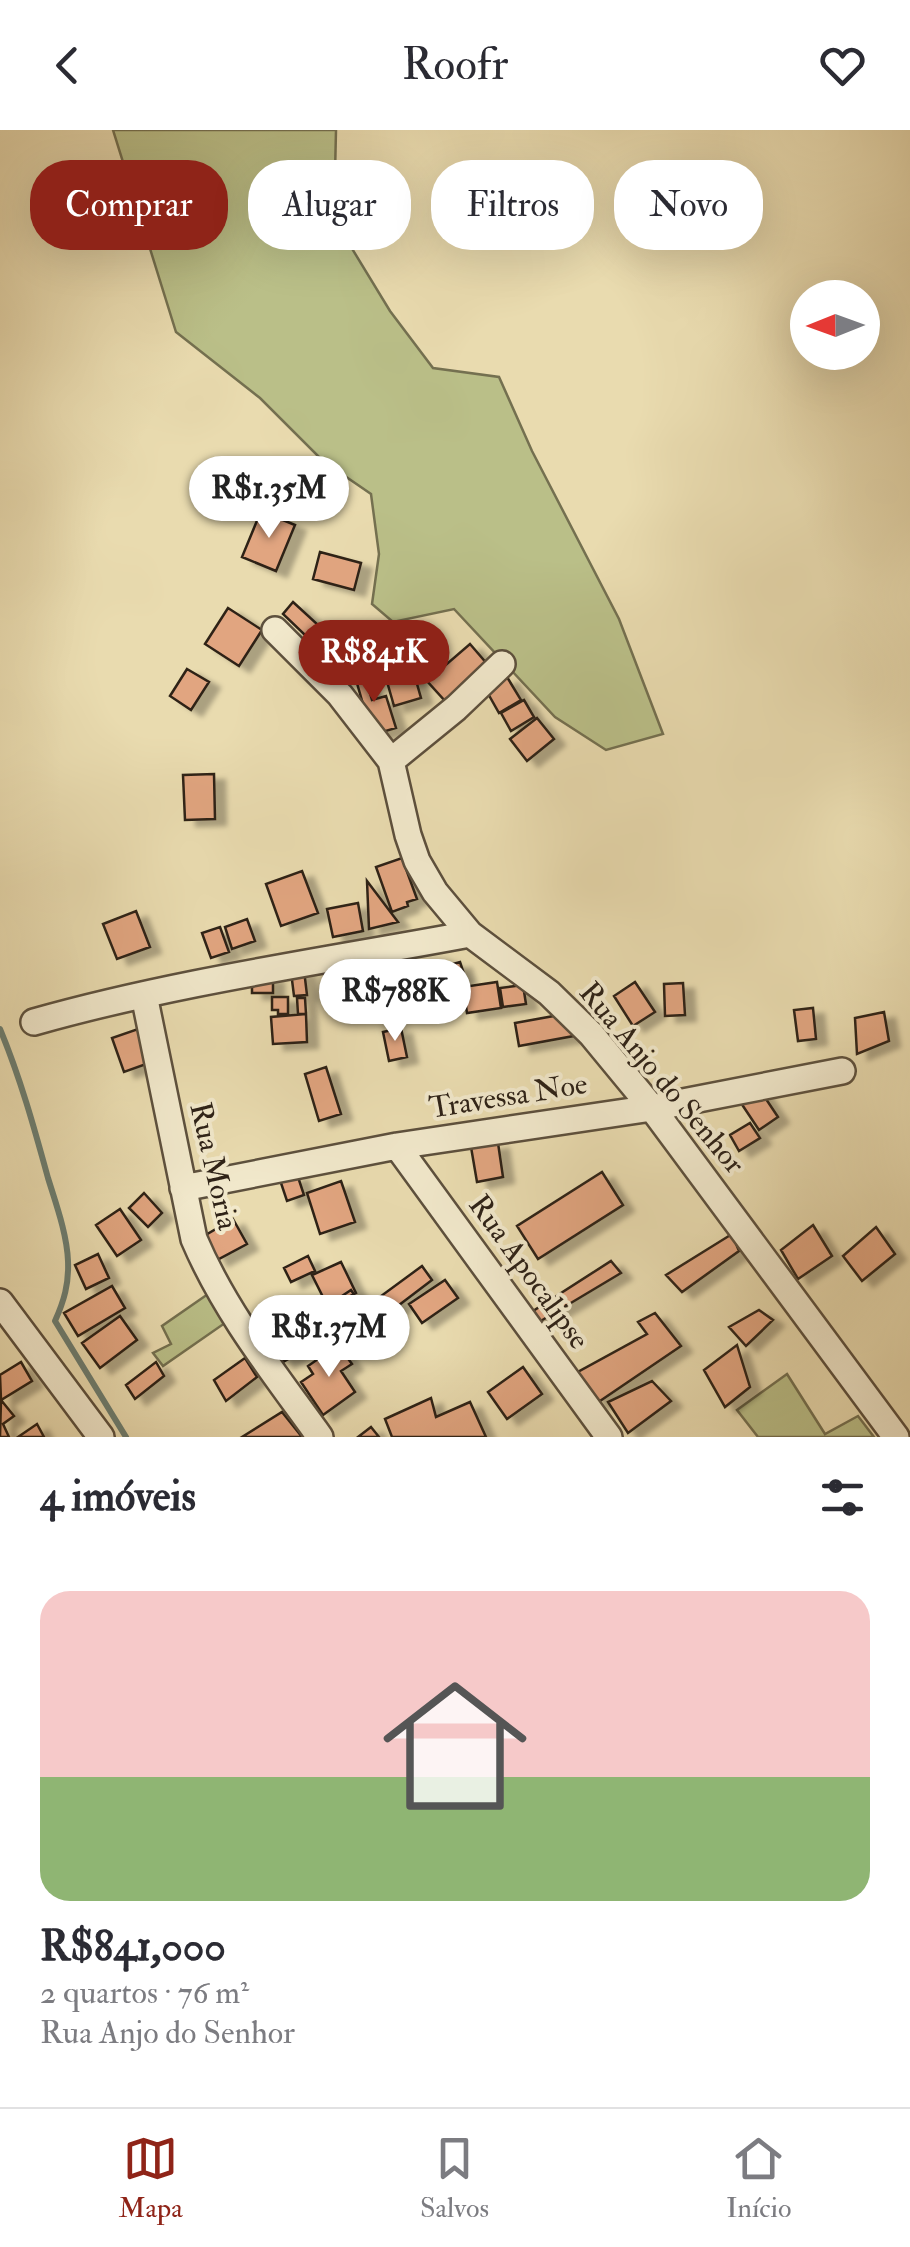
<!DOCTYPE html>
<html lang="pt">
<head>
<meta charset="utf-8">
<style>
	:root { --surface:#fff; --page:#f7f7f7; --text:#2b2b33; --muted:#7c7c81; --line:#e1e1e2; --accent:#8f2418 }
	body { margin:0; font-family:"IM FELL Double Pica",serif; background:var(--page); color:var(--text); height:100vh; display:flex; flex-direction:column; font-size:38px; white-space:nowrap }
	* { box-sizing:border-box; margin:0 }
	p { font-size:32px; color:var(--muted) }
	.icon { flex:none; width:55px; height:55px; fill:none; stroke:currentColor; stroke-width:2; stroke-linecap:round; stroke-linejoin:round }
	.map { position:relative; height:1307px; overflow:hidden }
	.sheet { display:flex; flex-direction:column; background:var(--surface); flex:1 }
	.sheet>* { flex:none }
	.hud { position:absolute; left:30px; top:30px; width:850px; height:90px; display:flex; gap:20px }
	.needle { width:65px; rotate:269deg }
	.fabs { position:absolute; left:790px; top:150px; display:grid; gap:20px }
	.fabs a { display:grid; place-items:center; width:90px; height:90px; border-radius:50%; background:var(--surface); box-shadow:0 10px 40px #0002; font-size:50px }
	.price { position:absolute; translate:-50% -85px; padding:0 22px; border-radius:35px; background:#fff; color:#222; font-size:32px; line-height:65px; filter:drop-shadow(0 2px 5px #0008) }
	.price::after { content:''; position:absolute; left:50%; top:60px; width:30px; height:22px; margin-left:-15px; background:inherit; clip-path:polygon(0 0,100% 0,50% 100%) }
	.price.on { background:var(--accent); color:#fff }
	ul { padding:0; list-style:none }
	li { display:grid; align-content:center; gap:20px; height:530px; padding:0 40px }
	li+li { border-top:2px solid var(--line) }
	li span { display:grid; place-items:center; height:310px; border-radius:30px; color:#555 }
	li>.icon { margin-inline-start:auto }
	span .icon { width:180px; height:180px; fill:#fffc; stroke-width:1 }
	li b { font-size:42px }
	h2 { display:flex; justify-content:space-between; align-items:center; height:120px; padding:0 40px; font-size:42px }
	.pill { padding:0 35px; border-radius:40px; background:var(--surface); box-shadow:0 10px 40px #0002; font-size:35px; line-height:90px }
	.pill.on { background:var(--accent); color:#fff }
	header { display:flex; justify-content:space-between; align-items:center; height:130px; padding:0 40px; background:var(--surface); font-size:45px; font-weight:600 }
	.menu { display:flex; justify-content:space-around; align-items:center; height:140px; border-top:2px solid var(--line); background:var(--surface); font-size:28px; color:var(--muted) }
	.menu a { display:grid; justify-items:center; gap:5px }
	.menu .on { color:var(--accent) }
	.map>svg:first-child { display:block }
</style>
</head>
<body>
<header><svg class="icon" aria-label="back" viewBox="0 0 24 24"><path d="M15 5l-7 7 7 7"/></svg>Roofr<svg class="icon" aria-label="heart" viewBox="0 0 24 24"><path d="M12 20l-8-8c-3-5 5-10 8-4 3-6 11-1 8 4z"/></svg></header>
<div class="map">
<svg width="910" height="1307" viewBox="0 0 910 1307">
	<defs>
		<filter id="shadow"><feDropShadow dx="11" dy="6" stdDeviation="2.5" flood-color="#0004"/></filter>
	</defs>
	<rect width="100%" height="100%" fill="#e9dbaf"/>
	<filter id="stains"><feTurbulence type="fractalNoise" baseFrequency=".002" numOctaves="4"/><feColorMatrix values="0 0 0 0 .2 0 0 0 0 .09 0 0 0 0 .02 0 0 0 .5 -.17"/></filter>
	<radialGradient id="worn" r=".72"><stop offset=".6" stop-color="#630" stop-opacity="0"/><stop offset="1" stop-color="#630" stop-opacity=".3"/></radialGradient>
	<!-- green -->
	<path fill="#babf88" stroke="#747050" stroke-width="2.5" d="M113 0H336L334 89 390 181 433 238 499 247 532 321 619 489 663 604 606 620 555 587 454 479 393 492 372 474 379 424 371 364 323 331 260 268 176 202Z
		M208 1164 225 1193 163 1236 153 1223 171 1214 162 1196Z
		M787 1244 825 1304 858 1286 874 1307H758L737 1280Z"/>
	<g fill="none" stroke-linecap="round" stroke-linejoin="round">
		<!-- stream -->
		<path stroke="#6d7e71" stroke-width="6" d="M0 899C20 947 34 997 48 1048 56 1074 67 1104 68 1131 69 1154 64 1171 55 1191L126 1307"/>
	</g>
	<!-- building -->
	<path fill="#e1a580" stroke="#2e2217" stroke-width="2.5" filter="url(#shadow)" d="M261 381 295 395 276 441 242 427Z
		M320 422 361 433 354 460 313 449Z
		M293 472 317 494 306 506 283 484Z
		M228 478 262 500 239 536 205 514Z
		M470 514 488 535 446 572 427 551Z
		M409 526 421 568 394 576 382 534Z
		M361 533 372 570 386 566 396 598 372 605 352 536Z
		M187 539 209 552 191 580 170 566Z
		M507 547 521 570 499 583 486 560Z
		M524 570 534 587 511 601 501 583Z
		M537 588 554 609 527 631 510 609Z
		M214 644 215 689 185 690 183 645Z
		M402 728 417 769 407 772 408 776 392 782 376 737Z
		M302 741 318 783 281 796 266 754Z
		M367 751 398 792 369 799Z
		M358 773 363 801 333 807 327 779Z
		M136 781 150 817 117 829 103 794Z
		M247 789 255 811 232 819 225 797Z
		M220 797 229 822 211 828 202 803Z
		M413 832 418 853 401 857 396 836Z
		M460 832 465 847 443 854 438 838Z
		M358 837 366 880 337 885 329 843Z
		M304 840 307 865 294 866 291 842Z
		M252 847H273V863H252Z
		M497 852 501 878 467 883 463 857Z
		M635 852 655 882 633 896 614 866Z
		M683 853 685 885 665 886 664 854Z
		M523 855 526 874 503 877 500 858Z
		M272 867H288V884H278V880H272Z
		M297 868H305L306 884H298Z
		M813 878 816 909 798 911 794 880Z
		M884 882 889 911 857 924 855 888Z
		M306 884 307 912 273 914 271 887Z
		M565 884 579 905 519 916 515 893Z
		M401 898 407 927 389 931 383 902Z
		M138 899 149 933 124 942 112 908Z
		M326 937 341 984 319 991 305 944Z
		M760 960 778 987 759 1000 741 973Z
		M750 993 760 1008 739 1021 730 1005Z
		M498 1013 503 1047 477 1052 471 1017Z
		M602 1042 623 1075 538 1129 517 1096Z
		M297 1044 304 1065 287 1071 280 1050Z
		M341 1051 355 1092 320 1104 307 1063Z
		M144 1063 162 1083 148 1097 129 1078Z
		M120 1079 141 1110 117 1126 96 1095Z
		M233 1089 247 1114 217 1130 204 1106Z
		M813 1095 832 1126 798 1149 781 1120Z
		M876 1097 895 1124 862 1151 843 1126Z
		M732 1104 739 1121 682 1162 666 1145Z
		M98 1124 109 1148 86 1159 75 1135Z
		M308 1126 315 1141 291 1152 284 1138Z
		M611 1131 621 1143 539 1192 530 1183Z
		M341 1132 356 1163 328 1177 312 1145Z
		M422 1136 432 1150 378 1191 377 1169Z
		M445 1150 458 1168 422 1193 409 1174Z
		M112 1156 125 1178 78 1206 64 1183Z
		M351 1160 365 1181 316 1213 303 1192Z
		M759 1180 773 1190 746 1216 729 1197Z
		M655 1183 681 1216 597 1273 576 1243 647 1204 638 1192Z
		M120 1186 137 1210 100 1238 82 1213Z
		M303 1189 316 1213 283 1232 269 1208Z
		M338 1215 352 1234 341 1241 355 1262 323 1285 301 1252 313 1244 308 1236Z
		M737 1215 750 1257 725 1277 704 1240Z
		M245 1228 257 1247 226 1271 214 1250Z
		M21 1232 32 1251 1 1270 0 1245Z
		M156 1232 164 1246 135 1269 126 1255Z
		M523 1237 542 1264 507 1289 488 1262Z
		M652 1251 671 1271 628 1303 608 1272Z
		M431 1268 436 1287 470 1272 486 1307H392L385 1289Z
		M1 1270 14 1286 3 1294 9 1307H0Z
		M282 1282 302 1307H242Z
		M37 1294 44 1307H18Z
		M371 1297 379 1307H358Z"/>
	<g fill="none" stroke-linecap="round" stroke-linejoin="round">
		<!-- street casing -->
		<g stroke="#5d503d" stroke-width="30">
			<path id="street" d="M275 500 340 565 391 631 408 705 417 731 435 762 470 804 549 863 591 904 652 978 896 1307
				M391 631 456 578 502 534
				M144 865 194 1109C225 1182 274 1243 320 1307
				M34 892C175 852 325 831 470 804
				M397 1016 609 1307
				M183 1058 397 1016 652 978 842 941
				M0 1172 101 1307"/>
		</g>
		<!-- street -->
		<use href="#street" stroke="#f1e8cb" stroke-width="25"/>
	</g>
	<g text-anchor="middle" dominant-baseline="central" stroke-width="8" stroke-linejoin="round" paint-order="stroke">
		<!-- street labels -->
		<g font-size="30" fill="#2e2217" stroke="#f1e8cb">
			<text transform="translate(662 948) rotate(50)">Rua Anjo do Senhor</text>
			<text transform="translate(508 966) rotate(-9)">Travessa Noe</text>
			<text transform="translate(214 1036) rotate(77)">Rua Moria</text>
			<text transform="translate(529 1142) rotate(54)">Rua Apocalipse</text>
		</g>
	</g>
	<rect width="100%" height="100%" filter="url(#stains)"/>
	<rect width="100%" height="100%" fill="url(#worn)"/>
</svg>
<div class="fabs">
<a><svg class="needle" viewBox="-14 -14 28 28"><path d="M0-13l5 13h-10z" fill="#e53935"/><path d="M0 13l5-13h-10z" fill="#7c7c81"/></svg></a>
</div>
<b class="price" style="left:269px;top:411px">R$1.35M</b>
<b class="price on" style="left:374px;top:575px">R$841K</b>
<b class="price" style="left:395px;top:914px">R$788K</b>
<b class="price" style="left:329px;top:1250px">R$1.37M</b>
<div class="hud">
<a class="pill on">Comprar</a>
<a class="pill">Alugar</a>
<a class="pill">Filtros</a>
<a class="pill">Novo</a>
</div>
</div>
<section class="sheet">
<h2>4 imóveis<svg class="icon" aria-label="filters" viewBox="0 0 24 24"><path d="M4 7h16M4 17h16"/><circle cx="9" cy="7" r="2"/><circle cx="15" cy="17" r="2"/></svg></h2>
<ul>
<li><span style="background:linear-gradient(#f6c9c9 60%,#8fb573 0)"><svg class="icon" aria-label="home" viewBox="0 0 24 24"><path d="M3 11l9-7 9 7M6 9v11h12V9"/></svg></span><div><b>R$841,000</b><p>2 quartos · 76 m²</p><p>Rua Anjo do Senhor</p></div></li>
</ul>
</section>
<nav class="menu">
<a class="on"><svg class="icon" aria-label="map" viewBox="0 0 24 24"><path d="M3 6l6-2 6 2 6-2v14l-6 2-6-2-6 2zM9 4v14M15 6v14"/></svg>Mapa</a>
<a><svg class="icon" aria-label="saved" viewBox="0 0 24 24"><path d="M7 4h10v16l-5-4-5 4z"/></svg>Salvos</a>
<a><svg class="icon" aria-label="home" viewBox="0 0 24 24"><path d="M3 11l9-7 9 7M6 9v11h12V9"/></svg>Início</a>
</nav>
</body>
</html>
